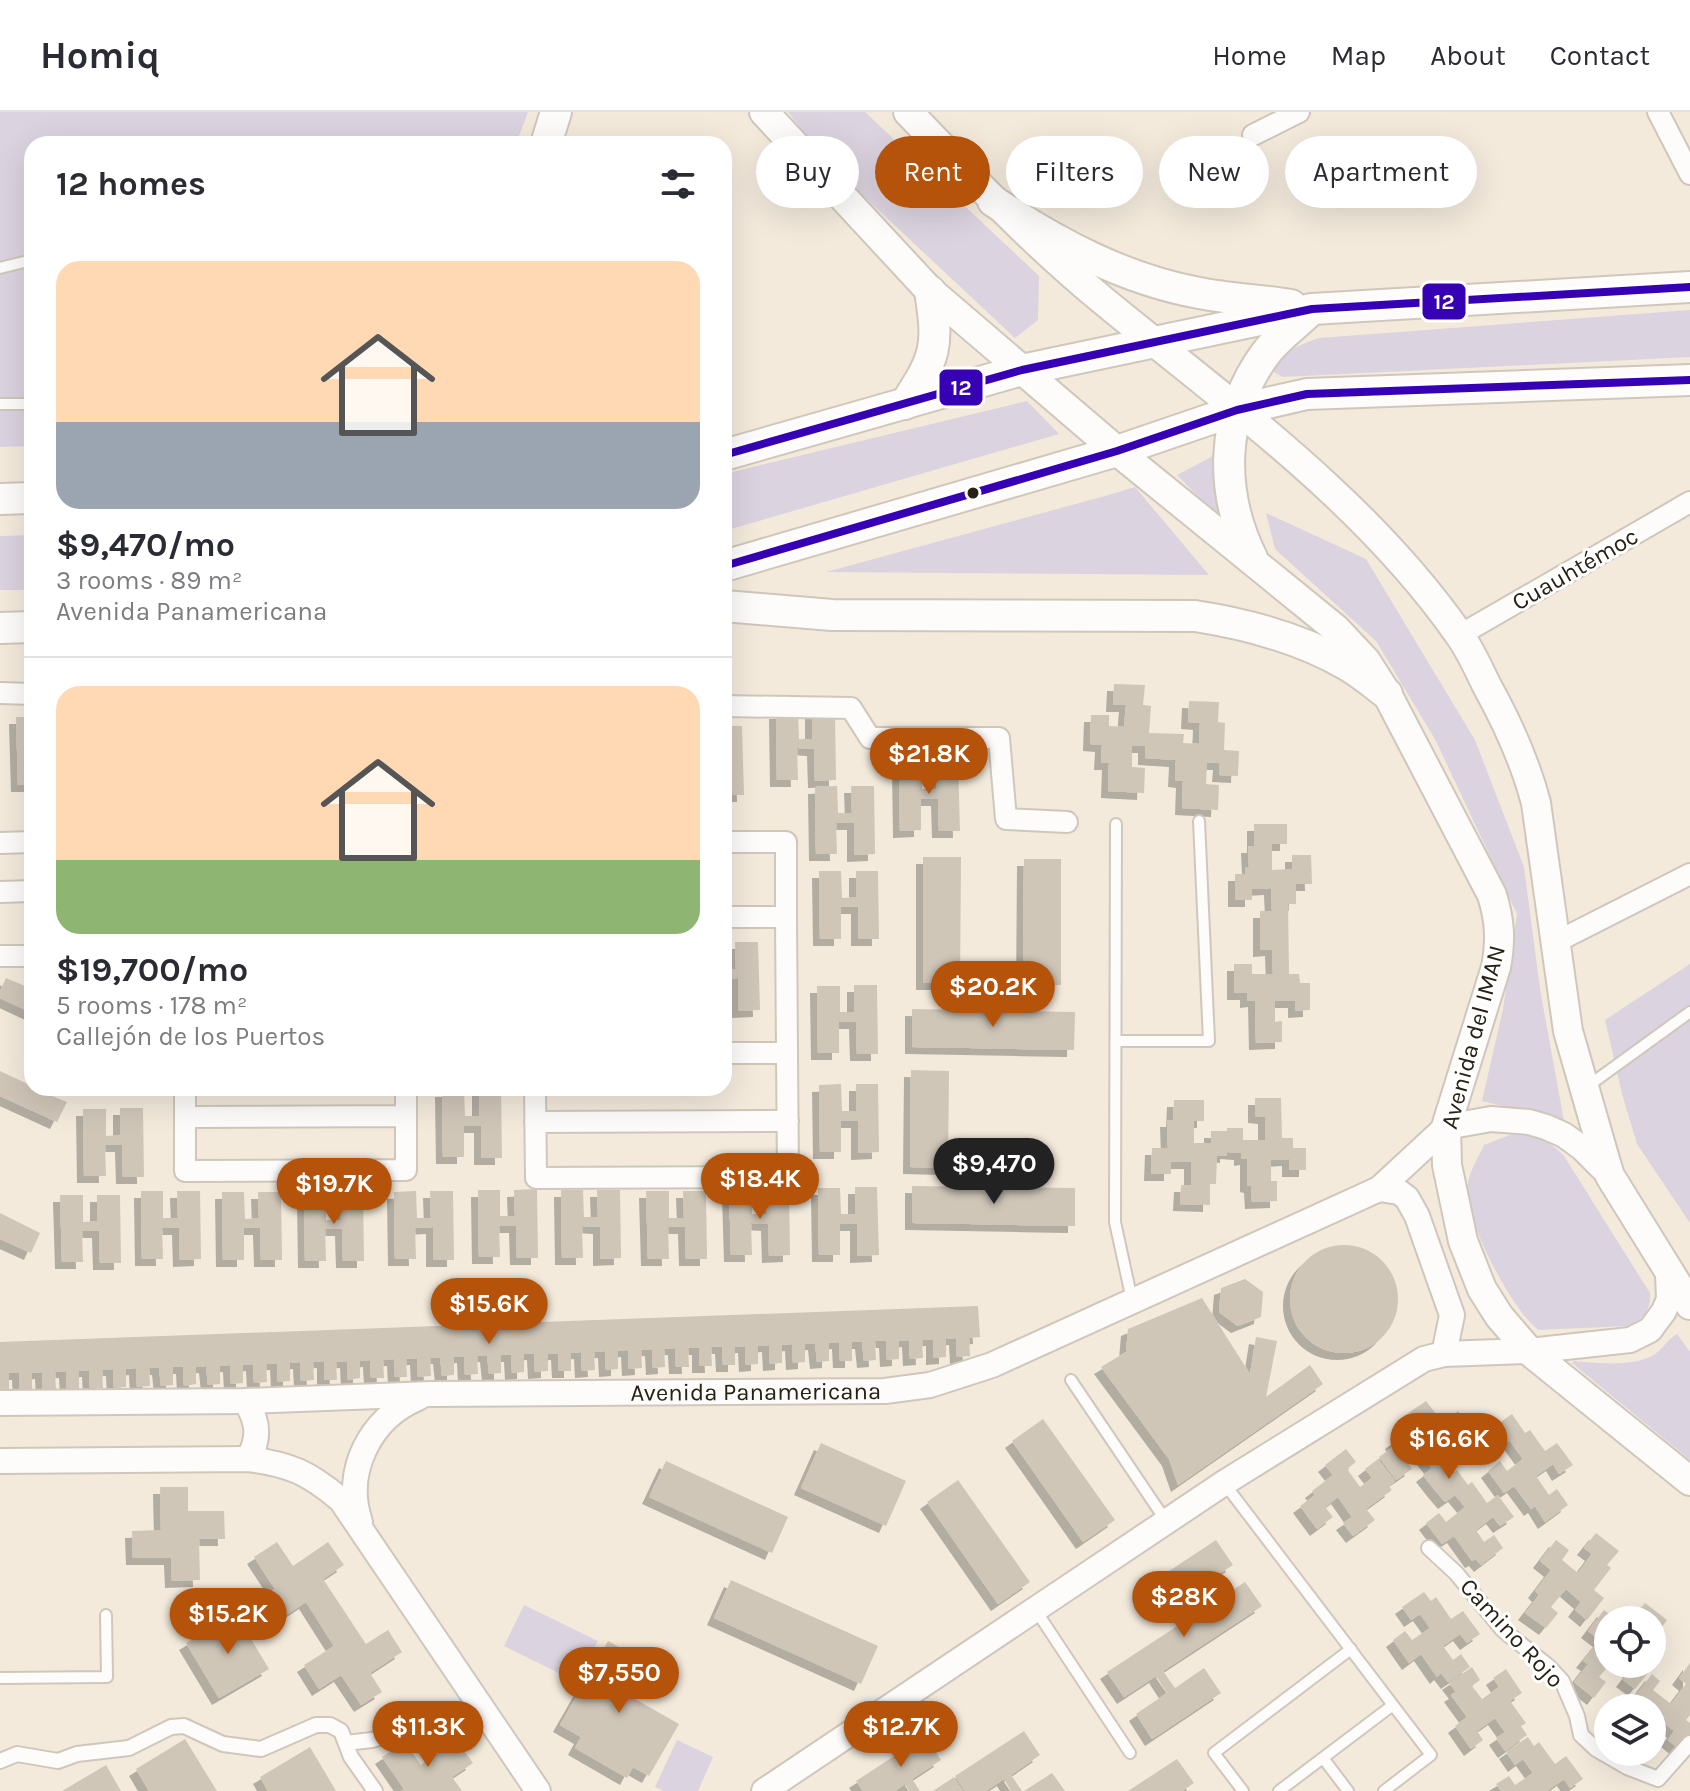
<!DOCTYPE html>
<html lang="en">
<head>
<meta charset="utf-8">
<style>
	:root { --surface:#fff; --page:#f7f7f7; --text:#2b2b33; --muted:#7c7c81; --line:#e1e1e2; --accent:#b45309 }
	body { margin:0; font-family:Karla,sans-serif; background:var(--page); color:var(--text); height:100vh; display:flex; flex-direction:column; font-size:30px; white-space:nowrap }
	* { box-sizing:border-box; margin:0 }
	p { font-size:26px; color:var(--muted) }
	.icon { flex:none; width:44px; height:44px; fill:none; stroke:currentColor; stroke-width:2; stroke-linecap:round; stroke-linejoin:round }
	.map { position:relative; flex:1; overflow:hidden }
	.drawer { position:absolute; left:24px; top:24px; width:708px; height:960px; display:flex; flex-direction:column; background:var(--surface); border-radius:24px; box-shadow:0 8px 32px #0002 }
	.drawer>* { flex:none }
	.guide { position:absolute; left:756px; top:24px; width:760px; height:72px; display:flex; gap:16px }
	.controls { position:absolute; left:1594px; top:1494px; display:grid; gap:16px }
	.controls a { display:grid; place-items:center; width:72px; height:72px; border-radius:50%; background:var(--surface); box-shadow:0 8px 32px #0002; font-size:40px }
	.price { position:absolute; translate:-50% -68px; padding:0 18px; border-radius:28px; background:var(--accent); color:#fff; font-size:26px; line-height:52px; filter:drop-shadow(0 2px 4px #0008) }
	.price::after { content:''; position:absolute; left:50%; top:48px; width:24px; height:18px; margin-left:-12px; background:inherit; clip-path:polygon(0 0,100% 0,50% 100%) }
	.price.on { background:#222; color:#fff }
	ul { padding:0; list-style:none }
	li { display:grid; align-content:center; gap:16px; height:424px; padding:0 32px }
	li+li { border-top:2px solid var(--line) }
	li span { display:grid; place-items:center; height:248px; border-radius:24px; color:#555 }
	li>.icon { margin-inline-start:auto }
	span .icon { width:144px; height:144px; fill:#fffc; stroke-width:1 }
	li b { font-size:34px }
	h2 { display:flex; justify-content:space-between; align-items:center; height:96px; padding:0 32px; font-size:34px }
	.chip { padding:0 28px; border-radius:36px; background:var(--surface); box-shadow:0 8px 32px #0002; font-size:28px; line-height:72px }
	.chip.on { background:var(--accent); color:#fff }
	header { display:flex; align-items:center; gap:48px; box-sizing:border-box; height:112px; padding:0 40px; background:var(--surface); border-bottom:2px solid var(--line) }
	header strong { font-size:38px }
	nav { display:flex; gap:44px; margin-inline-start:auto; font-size:28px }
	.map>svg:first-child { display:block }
</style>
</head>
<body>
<header>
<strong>Homiq</strong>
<nav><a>Home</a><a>Map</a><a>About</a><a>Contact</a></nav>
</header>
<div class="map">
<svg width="1690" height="1679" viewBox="0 0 1690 1679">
	<defs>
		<filter id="shadow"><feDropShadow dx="-7" dy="7" stdDeviation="0" flood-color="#0004"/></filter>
	</defs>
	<rect width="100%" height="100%" fill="#f3eadc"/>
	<!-- green -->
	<path fill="#dbd3df" d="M0 0H528L516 32H32V334L0 335Z
		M788 0H865L1039 164 1038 208 1015 226 827 50Z
		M1690 198V245L1283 265 1270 258C1283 240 1298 233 1319 226Z
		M1027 289 1059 322 724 419V362Z
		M1215 343 1223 410 1177 363Z
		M1135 375 1209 463 826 460 1105 384Z
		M1266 401 1366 447 1475 628 1524 755 1540 877 1564 1009 1482 989 1503 897 1517 802 1436 629 1376 529 1275 437Z
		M32 423V478H0V424Z
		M1690 852V1111L1637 1032 1622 982 1605 908Z
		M1510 1023C1530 1022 1550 1028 1564 1044L1650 1181C1652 1196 1643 1208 1629 1214L1539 1218C1515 1204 1466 1109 1467 1080 1467 1063 1477 1048 1484 1033Z
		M1677 1222 1690 1240V1348L1572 1251 1574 1249C1596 1251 1632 1255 1652 1244 1663 1238 1667 1227 1677 1222Z
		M524 1493 598 1529 577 1570 504 1534Z
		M677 1628 713 1645 698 1679H664L655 1675Z"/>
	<!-- building -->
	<path fill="#cfc6b8" filter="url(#shadow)" d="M1114 572 1145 573 1143 593 1151 594 1149 621 1184 622 1183 631 1199 632 1200 611 1188 610 1189 589 1219 590 1218 610 1225 611 1224 638 1239 639 1238 664 1219 663 1220 651H1207L1206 672 1219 673 1218 698 1182 696 1183 669 1175 668 1176 648 1145 646V634H1132V655L1145 656 1144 681 1108 679 1109 651H1101L1102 633 1090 632 1091 603H1109V614L1124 615 1126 593H1113Z
		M776 600H798L799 627H812V600H835L836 668 815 669 814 637 797 636 798 668H777Z
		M16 605H32V673H18Z
		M724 614H742L744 683H724Z
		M936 650H958L960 719H939L938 687H921V718L900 719 899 651H922V677H936Z
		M837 674 838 701H852L851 674H874L875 742 854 743V711H836L837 742H816L815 675Z
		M1254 712H1287V732H1272V758L1292 757V743H1311L1312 772H1296V792H1288L1289 862H1299L1300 871H1310V898L1295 899V889H1275V910L1282 909V930L1256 931 1255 888 1247 889V881H1234V852H1252V862H1273L1272 837 1260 838V799H1272L1271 776 1252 777V788H1235V762H1245V756L1249 755 1248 734H1254Z
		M923 745H961L960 871H923Z
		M1024 747H1061V873H1023Z
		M819 759H841L842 786 856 785V759H878L879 827H858V795H841V827H820Z
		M735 830H758L760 898 738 899V866L724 867V857H736Z
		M6 866 32 877V901L0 886V879Z
		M854 873H877L878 942H857L856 910H839V941H818L817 874H840V900H854Z
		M912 897 1075 900 1074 938 912 935Z
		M911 958 949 959 948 1056 910 1055Z
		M0 959 32 974V976L67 990 57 1010 0 984Z
		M841 972 842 999H856V972H878L879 1040 858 1041V1009H841V1040H820L819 973Z
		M479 977H501L502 1046H481V1014H464V1045H443L442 978H464L465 1004H479Z
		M1255 986H1281L1282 1026H1293V1036H1306V1058H1289V1047L1271 1048V1069H1277V1089L1252 1090 1251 1074 1247 1073V1046L1241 1047V1041L1227 1040V1044L1217 1043 1216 1072H1210V1093L1180 1092 1181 1073H1191V1050H1171V1062H1151L1152 1036H1168L1167 1008H1173L1174 988H1204V1009H1194V1031H1211V1019H1227V1016H1243V1028H1265V1005L1255 1004Z
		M120 996H143L144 1065H123L122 1033H105L106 1064H84L83 997H106V1024L120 1023Z
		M912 1074 1075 1076V1114L912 1111Z
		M752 1075V1102H767L766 1075H789L790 1143 769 1144 768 1112 751 1111 752 1143H731L729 1076Z
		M855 1075H877L879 1143 857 1144V1112H840V1143H819L818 1076H840L841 1102H855Z
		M537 1077 538 1146H517L516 1114H499L500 1145H479L478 1078H500V1104H515L514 1078Z
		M561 1078H583L584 1105H598L597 1078H620L621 1146 600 1147V1115L582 1114 583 1146H562Z
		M141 1079H163V1106H178L177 1079H200L201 1147 180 1148 179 1116H162L163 1147H142Z
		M416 1079 417 1106H431L430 1079H453L454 1148H433V1115L415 1116 416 1147H395L394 1080Z
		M646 1079H669V1106H684L683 1079H706L707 1147H686L685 1115H668L669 1147H648Z
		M222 1080H244L245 1107 259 1106 258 1080H281L282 1148H261L260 1116H244V1148H223Z
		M363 1080 364 1149H343L342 1117H325L326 1149H305L304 1081H326V1108H341L340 1081Z
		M60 1083H83V1110L97 1109V1083H120L121 1151H100L99 1119H82L83 1150H62Z
		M0 1101 40 1121 31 1141 0 1127Z
		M1290 1187a54 54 0 1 1 108 0a54 54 0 1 1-108 0Z
		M1245 1167 1263 1180 1261 1205 1238 1214 1219 1200 1221 1176Z
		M1202 1186 1250 1262 1256 1225 1277 1229 1266 1285 1310 1253 1323 1272 1178 1373 1169 1347 1101 1255 1126 1240 1128 1217Z
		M978 1194 980 1225 969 1226 970 1244 957 1245 956 1226 946 1227V1245L933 1246V1227L922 1228 923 1246 910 1247 909 1228 899 1229V1247L887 1248 886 1229H875L876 1248 864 1249 862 1230H852V1249H840L839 1230 829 1231V1249L817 1250 815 1231 805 1232V1250L793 1251 792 1232 782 1233V1251L770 1252 769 1233 758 1234V1252L746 1253 745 1234 735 1235V1253H723L722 1235H711L712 1254H699V1236H688L689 1255H676L675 1236 664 1237 665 1255 653 1256 652 1237 641 1238 642 1256 629 1257 628 1238 618 1239V1257L606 1258 605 1239 594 1240 595 1258 582 1259 581 1240 571 1241V1259H559L558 1241 548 1242V1259L535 1260 534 1241 524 1242V1260L512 1261 511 1243H501V1261L489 1262 487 1243 477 1244 478 1262 465 1263 464 1244 454 1245V1263L442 1264 440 1245 430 1246 431 1264 418 1265 417 1246 406 1247 407 1265H395L394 1247 383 1248 384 1266H371L370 1248 360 1249V1266L348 1268 347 1249 336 1250 337 1268H324V1249L313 1250 314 1268 301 1269 300 1250 290 1251V1269L278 1270 277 1251 266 1252 267 1270 254 1271 253 1252 243 1253V1271L231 1272 230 1253 220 1254V1272L208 1273 206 1254 196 1255V1272L184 1274 183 1255H173V1273L161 1274 159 1256H149L150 1274 137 1275 136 1256 126 1257V1275L114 1276 113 1257 102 1258 103 1276H90L89 1258 79 1259V1277L67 1278 66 1259 55 1260 56 1278 43 1279 42 1260 32 1261V1278L20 1280 19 1261H9V1280H0V1230Z
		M1426 1289 1436 1302 1427 1308 1440 1326 1451 1318 1445 1308 1458 1299 1475 1321 1469 1326 1471 1329 1446 1348 1454 1360 1457 1358 1468 1373 1472 1370 1487 1391 1498 1383 1514 1405 1500 1414 1493 1405 1476 1418 1484 1430 1494 1423 1503 1436 1481 1453 1476 1447 1472 1449 1454 1424 1442 1432 1426 1411 1439 1401 1446 1410 1465 1395 1455 1383 1445 1390 1433 1376 1423 1363 1432 1356 1417 1337 1405 1346 1412 1357 1396 1368 1379 1345 1394 1334 1392 1330 1413 1315 1404 1304Z
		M1512 1302 1525 1321 1530 1318 1545 1339 1557 1331 1573 1353 1559 1362 1553 1352 1536 1364 1549 1383 1557 1377 1568 1393 1545 1410 1535 1394 1531 1397 1514 1374 1504 1381 1488 1359 1500 1349 1507 1359 1523 1347 1509 1328 1502 1333 1491 1317Z
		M1043 1307 1115 1408 1083 1430 1012 1329Z
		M821 1331 906 1369 886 1414 801 1376Z
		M1346 1337 1356 1350 1347 1357 1360 1375 1372 1366 1365 1357 1378 1347 1395 1369 1389 1374 1392 1378 1366 1397 1375 1408 1353 1424 1343 1411 1352 1405 1338 1385 1325 1395 1333 1405 1317 1417 1300 1394 1315 1383 1312 1379 1333 1363 1325 1353Z
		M666 1349 788 1405 772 1441 649 1385Z
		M958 1368 1030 1470 998 1492 927 1390Z
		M160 1375H188V1399H224L225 1427H199L200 1468 172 1469 171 1446H133L132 1419 161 1418Z
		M1596 1421 1619 1439 1607 1453 1611 1456 1594 1478 1604 1486 1587 1508 1575 1498 1581 1490 1566 1477 1551 1495 1558 1501 1546 1516 1525 1501 1539 1483 1535 1479 1551 1458 1540 1449 1556 1428 1569 1438 1562 1448 1578 1461 1592 1442 1584 1436Z
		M1216 1428 1233 1453 1204 1472 1216 1489 1245 1470 1262 1494 1163 1559 1175 1576 1204 1556 1221 1581 1152 1627 1136 1602 1167 1581 1156 1564 1124 1585 1107 1560 1208 1494 1196 1477 1164 1498 1148 1473Z
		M277 1430 293 1454 328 1430 344 1453 323 1467 366 1532 388 1518 402 1540 370 1561 382 1580 361 1593 341 1563 319 1577 304 1553 334 1534 306 1490 271 1513 256 1490 275 1477 254 1445Z
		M731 1468 878 1534 861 1572 714 1506Z
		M1424 1480 1431 1489 1436 1485 1451 1507 1463 1499 1480 1522 1467 1531 1460 1522 1443 1534 1453 1548 1461 1542 1470 1555 1448 1570 1441 1561 1437 1565 1421 1542 1409 1551 1393 1528 1405 1519 1412 1528 1430 1516 1420 1502 1411 1508 1402 1495Z
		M1645 1491 1667 1508 1656 1523 1660 1525 1652 1535V1508L1632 1506Z
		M1604 1498 1617 1508H1608L1610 1552 1599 1565 1606 1570 1594 1586 1574 1570 1588 1552 1583 1549 1600 1528 1588 1519Z
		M236 1502 269 1557 219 1586 186 1531Z
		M608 1529 654 1554 635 1587 679 1612 649 1664 633 1655 627 1666 575 1636 581 1625 560 1613Z
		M1690 1551V1603L1686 1608 1690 1611V1625L1680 1638 1668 1628 1674 1619 1659 1607 1652 1616V1596H1637L1643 1588 1636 1583 1652 1562 1660 1569 1653 1578 1671 1592 1686 1572 1679 1566Z
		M1621 1552H1647L1652 1556 1635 1577 1623 1568 1630 1559Z
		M1472 1555 1480 1568 1472 1574 1482 1587 1499 1575 1493 1566 1506 1557 1522 1581 1510 1589 1526 1611 1521 1614 1527 1623 1505 1639 1496 1626 1505 1620 1495 1606 1477 1619 1483 1628 1471 1637 1455 1614 1467 1605 1451 1583 1456 1580 1449 1571Z
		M1024 1619 1040 1643 1011 1663 1022 1679H1011L1004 1667 986 1679H965L955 1664Z
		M925 1624 941 1648 912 1667 920 1679H909L905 1672 895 1679H863L856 1669Z
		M1528 1625 1534 1634 1539 1630 1555 1652 1566 1644 1583 1667 1570 1676 1564 1667 1547 1679H1501L1496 1672 1509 1664 1515 1673 1533 1661 1523 1647 1515 1653 1506 1640Z
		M185 1627 217 1679H149L136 1657Z
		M456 1628 473 1651 452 1665 462 1679H401L404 1677 382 1645 405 1630 421 1653Z
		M310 1635 336 1679H268L260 1665Z
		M1177 1647 1194 1671 1182 1679H1128Z
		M106 1653 121 1679H62Z
		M1052 1661 1065 1679H1024Z
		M954 1665 963 1679H933Z"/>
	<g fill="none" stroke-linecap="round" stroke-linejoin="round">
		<!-- service casing -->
		<g stroke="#cfc7bb" stroke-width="14">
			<path id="service" d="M0 156 32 148
				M0 292H32
				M1116 712 1115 1110 1132 1188
				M1117 929H1209L1199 709
				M1588 974 1690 900
				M1071 1268 1166 1409
				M1224 1371 1431 1643 1384 1679
				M1035 1497 1130 1641
				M0 1566 107 1565 106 1503
				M1323 1646 1348 1679
				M1243 1679 1214 1641 1351 1537
				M1279 1679 1393 1593"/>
		</g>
		<!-- pedestrian casing -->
		<g stroke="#cfc7bb" stroke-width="18">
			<path id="pedestrian" d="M1429 1436 1456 1461 1503 1518 1549 1555 1562 1569 1577 1604 1581 1623 1596 1637 1627 1655 1658 1667 1690 1631
				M346 1631 372 1628 420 1614
				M0 1649 17 1642 58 1649 77 1642 129 1636 171 1615 184 1614 223 1632 261 1637 316 1613H330L341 1619 351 1645 375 1679"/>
		</g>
		<!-- minor casing -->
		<g stroke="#cfc7bb" stroke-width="24">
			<path id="minor" d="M1658 0 1690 62
				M1253 23 1299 0
				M1460 523 1690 390
				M0 581 32 582
				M724 594 851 596 870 626H999L1006 707 1067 710
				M724 730H786V805H724
				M0 731 32 730
				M0 780 32 779
				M786 805 787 941
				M1554 831 1690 762
				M0 844H32
				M185 976V1005L406 1004V1058L185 1059V1005
				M406 976V1004
				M535 976 536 1066 788 1065 787 941H724
				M535 1010 788 1009"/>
		</g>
		<!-- tertiary casing -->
		<g stroke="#cfc7bb" stroke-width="28">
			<g id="tertiary">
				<path d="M1379 1077 1399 1080 1407 1086 1417 1104 1452 1203 1444 1242"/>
				<path d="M245 1289C259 1309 260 1327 248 1347"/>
				<path id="s1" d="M0 1291 245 1289 432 1282 885 1279 930 1273 992 1253 1379 1077 1446 1015 1491 1007 1529 1010 1546 1015 1564 1023 1582 1036 1610 1064"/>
				<path d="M0 1349 248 1347C290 1352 309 1361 341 1388L538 1679"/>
				<path d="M360 1410C343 1360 370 1306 418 1286"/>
				<path d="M764 1679 1224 1371 1424 1247 1444 1242 1529 1239 1630 1228 1650 1218 1664 1199 1669 1187 1668 1162"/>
			</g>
		</g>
		<!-- secondary casing -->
		<g stroke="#cfc7bb" stroke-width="32">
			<path id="secondary" d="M764 0 930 179 1117 339 1336 517 1366 549 1387 582 1492 783C1500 809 1501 828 1496 855L1446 1015 1447 1053 1463 1129 1482 1177 1499 1204 1529 1239 1690 1369
				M908 0C970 64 1031 129 1100 186 1226 290 1363 386 1458 521 1470 537 1478 556 1487 574 1508 612 1525 649 1536 691L1568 919 1604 1044 1610 1064 1690 1193"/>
		</g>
		<!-- primary casing -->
		<g stroke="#cfc7bb" stroke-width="34">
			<path id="primary" d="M546 32 556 0
				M993 89C1057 131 1123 167 1199 181 1229 187 1260 188 1291 193
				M905 292C936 245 939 235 930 179
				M724 343 1022 258 1312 197 1690 175
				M0 387 32 386
				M1252 446C1219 379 1220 303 1266 241 1279 224 1296 213 1311 198
				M724 454 1117 339 1237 298 1307 282 1690 268
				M724 494 832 503 1195 504C1247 512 1300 526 1347 553 1361 561 1374 572 1387 582
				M0 516 32 515"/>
		</g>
		<!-- service -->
		<use href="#service" stroke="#fdfcfa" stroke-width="10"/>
		<!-- pedestrian -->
		<use href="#pedestrian" stroke="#fdfcfa" stroke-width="14"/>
		<!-- minor -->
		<use href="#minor" stroke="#fdfcfa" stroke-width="20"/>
		<!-- tertiary -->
		<use href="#tertiary" stroke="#fdfcfa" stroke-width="24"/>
		<!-- secondary -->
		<use href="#secondary" stroke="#fdfcfa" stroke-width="28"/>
		<!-- primary -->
		<use href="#primary" stroke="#fdfcfa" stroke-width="30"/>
		<!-- bus-1 casing -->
		<g stroke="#fff" stroke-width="14">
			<path id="bus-1" d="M724 343 1022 258 1312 197 1690 175
				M724 454 1117 339 1237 298 1307 282 1690 268"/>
		</g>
		<!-- bus-1 -->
		<use href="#bus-1" stroke="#3600b5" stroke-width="8"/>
	</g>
	<!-- markers -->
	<circle fill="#272014" stroke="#fff" stroke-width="3" cx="973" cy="381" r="7"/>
	<g text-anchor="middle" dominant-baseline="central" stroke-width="6" stroke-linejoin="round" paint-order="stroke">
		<!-- street labels -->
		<g font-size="24" fill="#272014" stroke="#fff">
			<text transform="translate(1575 457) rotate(-30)">Cuauhtémoc</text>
			<text transform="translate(1473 925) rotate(-75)">Avenida del IMAN</text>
			<text stroke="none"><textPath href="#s1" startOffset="756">Avenida Panamericana</textPath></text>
			<text transform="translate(1512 1521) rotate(47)">Camino Rojo</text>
		</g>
	</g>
	<g stroke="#fff" stroke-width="3">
		<rect x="1421" y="170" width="46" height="39" rx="8" fill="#3600b5"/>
		<rect x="938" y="256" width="46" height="39" rx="8" fill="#3600b5"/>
	</g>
	<g font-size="22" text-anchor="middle" font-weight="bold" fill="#fff">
		<text x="1444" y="197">12</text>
		<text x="961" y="283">12</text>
	</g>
</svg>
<div class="controls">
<a><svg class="icon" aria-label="locate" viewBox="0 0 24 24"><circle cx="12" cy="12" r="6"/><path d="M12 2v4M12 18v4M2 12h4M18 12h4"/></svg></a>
<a><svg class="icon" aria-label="layers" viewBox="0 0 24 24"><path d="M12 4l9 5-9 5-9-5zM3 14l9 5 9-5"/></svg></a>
</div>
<b class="price" style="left:929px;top:684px">$21.8K</b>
<b class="price" style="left:993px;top:917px">$20.2K</b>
<b class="price on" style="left:994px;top:1094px">$9,470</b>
<b class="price" style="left:760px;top:1109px">$18.4K</b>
<b class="price" style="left:334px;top:1114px">$19.7K</b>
<b class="price" style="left:489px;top:1234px">$15.6K</b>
<b class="price" style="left:1449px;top:1369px">$16.6K</b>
<b class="price" style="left:1184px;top:1527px">$28K</b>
<b class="price" style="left:228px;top:1544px">$15.2K</b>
<b class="price" style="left:619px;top:1603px">$7,550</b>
<b class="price" style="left:428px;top:1657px">$11.3K</b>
<b class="price" style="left:901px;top:1657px">$12.7K</b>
<div class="guide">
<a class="chip">Buy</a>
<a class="chip on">Rent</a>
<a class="chip">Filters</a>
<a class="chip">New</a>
<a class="chip">Apartment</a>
</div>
<section class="drawer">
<h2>12 homes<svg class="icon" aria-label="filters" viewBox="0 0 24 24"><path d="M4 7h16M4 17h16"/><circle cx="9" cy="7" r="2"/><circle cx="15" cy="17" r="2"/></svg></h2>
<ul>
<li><span style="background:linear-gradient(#ffd9b3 65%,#9aa5b1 0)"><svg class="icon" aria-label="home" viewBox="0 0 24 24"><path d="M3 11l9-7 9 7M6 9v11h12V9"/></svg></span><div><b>$9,470/mo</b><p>3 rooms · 89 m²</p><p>Avenida Panamericana</p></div></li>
<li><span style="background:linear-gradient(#ffd9b3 70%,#8fb573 0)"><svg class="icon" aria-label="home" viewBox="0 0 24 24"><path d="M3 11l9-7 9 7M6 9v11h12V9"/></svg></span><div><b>$19,700/mo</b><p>5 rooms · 178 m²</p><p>Callejón de los Puertos</p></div></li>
</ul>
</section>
</div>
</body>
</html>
